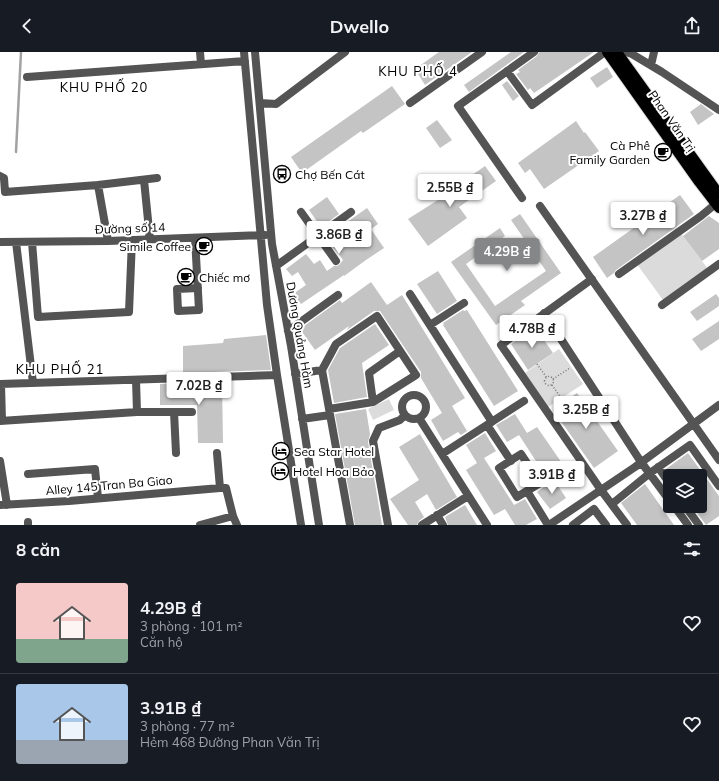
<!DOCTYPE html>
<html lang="vi">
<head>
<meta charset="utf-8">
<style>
	:root { --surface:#171b24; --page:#242831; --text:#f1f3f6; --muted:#9ea1a6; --line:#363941; --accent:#858687 }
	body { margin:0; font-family:Mulish,sans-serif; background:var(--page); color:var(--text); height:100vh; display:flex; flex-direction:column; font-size:15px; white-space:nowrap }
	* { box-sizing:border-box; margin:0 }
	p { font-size:13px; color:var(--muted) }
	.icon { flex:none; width:22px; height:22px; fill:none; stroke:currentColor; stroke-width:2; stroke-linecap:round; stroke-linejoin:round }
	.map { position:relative; height:473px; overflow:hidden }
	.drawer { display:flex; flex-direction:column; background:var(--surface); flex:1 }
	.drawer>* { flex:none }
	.tools { position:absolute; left:663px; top:417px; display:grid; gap:8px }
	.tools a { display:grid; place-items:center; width:44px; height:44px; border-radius:4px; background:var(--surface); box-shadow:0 2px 6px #0003; font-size:20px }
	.price { position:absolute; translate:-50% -34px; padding:0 9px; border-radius:4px; background:#fff; color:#222; font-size:13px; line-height:26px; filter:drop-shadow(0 1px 2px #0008) }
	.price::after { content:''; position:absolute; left:50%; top:24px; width:12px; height:9px; margin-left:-6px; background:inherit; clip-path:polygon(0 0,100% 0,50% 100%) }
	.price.current { background:var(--accent); color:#fff }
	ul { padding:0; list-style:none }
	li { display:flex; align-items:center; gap:12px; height:100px; padding:0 16px }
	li+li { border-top:1px solid var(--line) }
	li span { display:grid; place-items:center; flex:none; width:112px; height:80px; border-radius:4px; color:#555 }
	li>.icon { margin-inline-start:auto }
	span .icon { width:48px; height:48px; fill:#fffc; stroke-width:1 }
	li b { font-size:17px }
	h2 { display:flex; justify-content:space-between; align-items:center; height:48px; padding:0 16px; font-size:17px }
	header { display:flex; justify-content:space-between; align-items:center; height:52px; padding:0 16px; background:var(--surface); font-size:18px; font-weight:700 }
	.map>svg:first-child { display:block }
</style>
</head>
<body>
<header><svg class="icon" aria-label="back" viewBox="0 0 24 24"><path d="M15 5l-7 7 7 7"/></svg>Dwello<svg class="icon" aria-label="share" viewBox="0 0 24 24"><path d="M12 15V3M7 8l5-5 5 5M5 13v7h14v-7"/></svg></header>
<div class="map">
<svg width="719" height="473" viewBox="0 0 719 473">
	<rect width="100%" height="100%" fill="#fff"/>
	<!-- green -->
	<path fill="#dbdbdb" d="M680 180 711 221 666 252 636 211Z
		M559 297 583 332 548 355 525 321Z
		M389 347 394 358 373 368 368 357Z"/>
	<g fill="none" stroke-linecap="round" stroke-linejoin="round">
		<!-- stream -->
		<path stroke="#a2a2a2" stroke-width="2.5" d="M16 100 21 0"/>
	</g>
	<!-- building -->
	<path fill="#c4c4c4" d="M439 0H472L425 33 415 17Z
		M511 0H524L469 40 464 33Z
		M539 0H594L534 41 530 36 528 38 516 22 520 20 518 18 537 4Z
		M607 15 613 25 597 36 590 26Z
		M507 29 519 44 513 49 502 33Z
		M392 34 405 52 363 81 361 79 302 121 291 105Z
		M701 52 714 62 698 73 690 60Z
		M437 68 452 88 440 96 426 76Z
		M576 69 584 81 585 80 599 99 544 137 530 117 525 121 518 111Z
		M485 114 496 129 459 155 467 166 428 194 408 167 449 141 448 140Z
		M680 143 694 162 616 218 614 221 607 226 593 205Z
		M327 145 339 162 321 175 309 158Z
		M367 156 378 172 371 177 384 196 366 208 344 224V223L301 252 293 242 306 233 298 220 292 224 286 217 306 202 314 212 320 208 327 219 334 214H337L339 213 343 208 326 185Z
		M520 162 561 221 521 249 525 253 496 273 451 210 500 176 505 184 466 212 495 254 546 219 535 203 531 206 523 194 527 191 511 168Z
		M709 164 719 171V197L702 209 683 184Z
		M438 219 457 249 437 262 417 232Z
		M371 230 387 253 402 243 465 346 452 354 467 379 461 383 458 380 443 389 431 368 442 361 421 326V320L380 259H374L347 278 349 274 315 298 300 277 340 248 342 251Z
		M716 242 719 246V254L697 269 690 260Z
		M463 258 464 259 467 258 518 339 494 354 443 273 444 272 443 271Z
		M719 269V287L701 299 692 287Z
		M375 272 389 293 362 311 367 345 334 351 328 318 340 296Z
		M535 275 553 301 528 318 511 292Z
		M266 283 271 318 183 321V294L223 291 224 287Z
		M222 330 223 391H198L197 353H160V332Z
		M577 341 618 399 594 416 553 358Z
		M366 357 370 382 368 390 382 473H355L335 362Z
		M515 362 527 381 537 375 564 414 547 426 519 383 507 390 496 373Z
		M485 381 496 399 484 406 514 453 525 447 537 467 526 473H515L505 457 494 463 466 418 477 411 466 393Z
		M420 382 457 445 436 458 427 442 415 450 424 465 419 469 417 473H408L390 447 419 428 399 395Z
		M688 401 719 444V464L706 473 692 454H700V424H671L666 417Z
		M554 428 566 446 550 457 537 440Z
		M645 432 674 473H637L621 451Z
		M465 453 477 473H448L445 465Z"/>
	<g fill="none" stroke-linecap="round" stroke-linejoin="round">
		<!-- major casing -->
		<g stroke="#dbdbdb" stroke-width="12">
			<path id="major" d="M607 0 699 130 719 156
				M617 0 719 142"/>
		</g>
		<!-- path -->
		<path stroke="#767676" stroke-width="1.5" stroke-dasharray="1 2" stroke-linecap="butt" d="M537 312 547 326
			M544.5 329a4.5 4.5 0 1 1 9 0a4.5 4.5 0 1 1-9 0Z
			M553 327 570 316
			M552 333 561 346"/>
		<!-- minor -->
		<path stroke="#545454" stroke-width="8" d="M200 0 201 12
			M244 0 267 253 277 323 301 473
			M255 0 272 192 291 294 319 473
			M626 0 632 2 662 20 719 58
			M651 13 654 0
			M507 19 532 53 605 0
			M27 25 245 9
			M260 51 276 52 345 0
			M410 51 482 0
			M0 124 4 126 5 140 98 133 157 126
			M144 128 150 188
			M98 133 108 189
			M522 146 458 54 534 0
			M540 154 719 408
			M301 160 336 209
			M195 186 199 258 178 259 177 237 198 236
			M0 190 108 189 265 183
			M16 190 33 331
			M32 190 38 265 129 260 132 188
			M276 214 351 160
			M619 222 701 164 719 149
			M592 227 501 293 601 438 627 473
			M410 242 492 370
			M662 253 719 212
			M544 261 641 410 670 449
			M430 273 464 251
			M288 279 338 243
			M295 322 322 318
			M136 328 137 360
			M0 332 277 323
			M1 332 2 369
			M402 355a12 12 0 1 1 24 0a12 12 0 1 1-24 0Z
			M373 350 369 321 400 299
			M329 357 373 350 416 323 377 264 336 292 322 318 350 473
			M174 360 176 401
			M419 366 487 473
			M302 367 330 363
			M0 369 137 360H192
			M487 373 511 409
			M217 401 220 436H226L233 464
			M442 402 524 349
			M521 402 540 431 517 445 499 416Z
			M0 409 7 453
			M658 415 670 432
			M28 422 95 417 98 446
			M527 439 548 473
			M612 452 650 421 690 393 719 434
			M0 453 69 449 220 436
			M674 454 688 473
			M685 454 699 473
			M437 463 443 473
			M28 470V473
			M200 473 233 464 237 473
			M388 473 373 389 379 376 400 368 405 363
			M422 473 468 444
			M549 473 635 415 719 353
			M573 473 594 457 606 473"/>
		<!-- major -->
		<use href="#major" stroke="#000" stroke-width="10"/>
	</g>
	<!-- icons -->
	<defs>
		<g id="cafe-ring" transform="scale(0.9)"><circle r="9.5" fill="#fff" stroke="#000" stroke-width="1.5"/><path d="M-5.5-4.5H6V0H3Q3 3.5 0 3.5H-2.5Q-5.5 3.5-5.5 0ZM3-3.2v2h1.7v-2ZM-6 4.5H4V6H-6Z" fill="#000"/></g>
		<g id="bus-ring" transform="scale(0.9)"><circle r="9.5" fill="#fff" stroke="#000" stroke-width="1.5"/><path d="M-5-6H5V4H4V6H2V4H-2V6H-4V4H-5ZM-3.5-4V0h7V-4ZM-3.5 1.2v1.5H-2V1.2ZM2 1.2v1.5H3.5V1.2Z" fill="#000"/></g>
		<g id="hotel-ring" transform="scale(0.9)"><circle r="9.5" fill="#fff" stroke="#000" stroke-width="1.5"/><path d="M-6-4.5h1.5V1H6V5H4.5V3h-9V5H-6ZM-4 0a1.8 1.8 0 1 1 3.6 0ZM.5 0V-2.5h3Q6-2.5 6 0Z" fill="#000"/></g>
	</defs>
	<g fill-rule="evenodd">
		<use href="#cafe-ring" x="663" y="100"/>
		<use href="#bus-ring" x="282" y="122"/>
		<use href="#cafe-ring" x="204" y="194"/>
		<use href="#cafe-ring" x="186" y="225"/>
		<use href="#hotel-ring" x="281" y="399"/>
		<use href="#hotel-ring" x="280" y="419"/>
	</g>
	<g text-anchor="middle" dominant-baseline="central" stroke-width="4" stroke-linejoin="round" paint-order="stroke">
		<!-- street labels -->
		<g font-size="12" fill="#000" stroke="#fff">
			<text transform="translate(672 69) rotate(55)">Phan Văn Trị</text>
			<text transform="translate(130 176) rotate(-2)">Đường số 14</text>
			<text transform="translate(300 283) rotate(80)">Dương Quảng Hàm</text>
			<text transform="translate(109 433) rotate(-5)">Alley 145 Tran Ba Giao</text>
		</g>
		<!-- poi labels -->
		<g font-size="12" fill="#000" stroke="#fff" text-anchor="start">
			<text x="650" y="93" text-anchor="end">Cà Phê<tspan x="650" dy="14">Family Garden</tspan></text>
			<text x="295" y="122">Chợ Bến Cát</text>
			<text x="191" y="194" text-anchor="end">Simile Coffee</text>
			<text x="199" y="225">Chiếc mơ</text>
			<text x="294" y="399">Sea Star Hotel</text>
			<text x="293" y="419">Hotel Hoa Bảo</text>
		</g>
		<!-- neighbourhood labels -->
		<g font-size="13" letter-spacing="1" fill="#000" stroke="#fff">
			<text x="418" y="19">KHU PHỐ 4</text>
			<text x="104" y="35">KHU PHỐ 20</text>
			<text x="60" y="317">KHU PHỐ 21</text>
		</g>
	</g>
</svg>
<div class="tools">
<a><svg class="icon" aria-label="layers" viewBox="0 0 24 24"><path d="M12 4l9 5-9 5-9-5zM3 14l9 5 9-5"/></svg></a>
</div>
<b class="price" style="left:450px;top:156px">2.55B ₫</b>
<b class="price" style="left:643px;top:184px">3.27B ₫</b>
<b class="price" style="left:339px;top:203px">3.86B ₫</b>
<b class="price current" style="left:507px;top:220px">4.29B ₫</b>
<b class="price" style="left:532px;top:297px">4.78B ₫</b>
<b class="price" style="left:199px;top:354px">7.02B ₫</b>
<b class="price" style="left:586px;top:378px">3.25B ₫</b>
<b class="price" style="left:552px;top:443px">3.91B ₫</b>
</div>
<section class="drawer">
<h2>8 căn<svg class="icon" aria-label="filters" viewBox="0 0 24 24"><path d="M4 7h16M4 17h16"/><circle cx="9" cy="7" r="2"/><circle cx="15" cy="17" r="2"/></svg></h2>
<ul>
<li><span style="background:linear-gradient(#f6c9c9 70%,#7fa58c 0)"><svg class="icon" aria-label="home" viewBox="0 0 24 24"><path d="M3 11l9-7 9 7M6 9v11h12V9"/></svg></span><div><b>4.29B ₫</b><p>3 phòng · 101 m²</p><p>Căn hộ</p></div><svg class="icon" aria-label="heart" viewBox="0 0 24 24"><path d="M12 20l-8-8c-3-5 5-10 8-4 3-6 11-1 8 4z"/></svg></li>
<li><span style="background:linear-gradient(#a9c7e8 70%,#9aa5b1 0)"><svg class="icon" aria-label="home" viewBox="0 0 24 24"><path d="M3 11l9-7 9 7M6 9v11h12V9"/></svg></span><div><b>3.91B ₫</b><p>3 phòng · 77 m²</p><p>Hẻm 468 Đường Phan Văn Trị</p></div><svg class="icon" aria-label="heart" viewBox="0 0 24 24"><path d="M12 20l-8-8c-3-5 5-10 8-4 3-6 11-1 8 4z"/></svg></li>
</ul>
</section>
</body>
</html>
